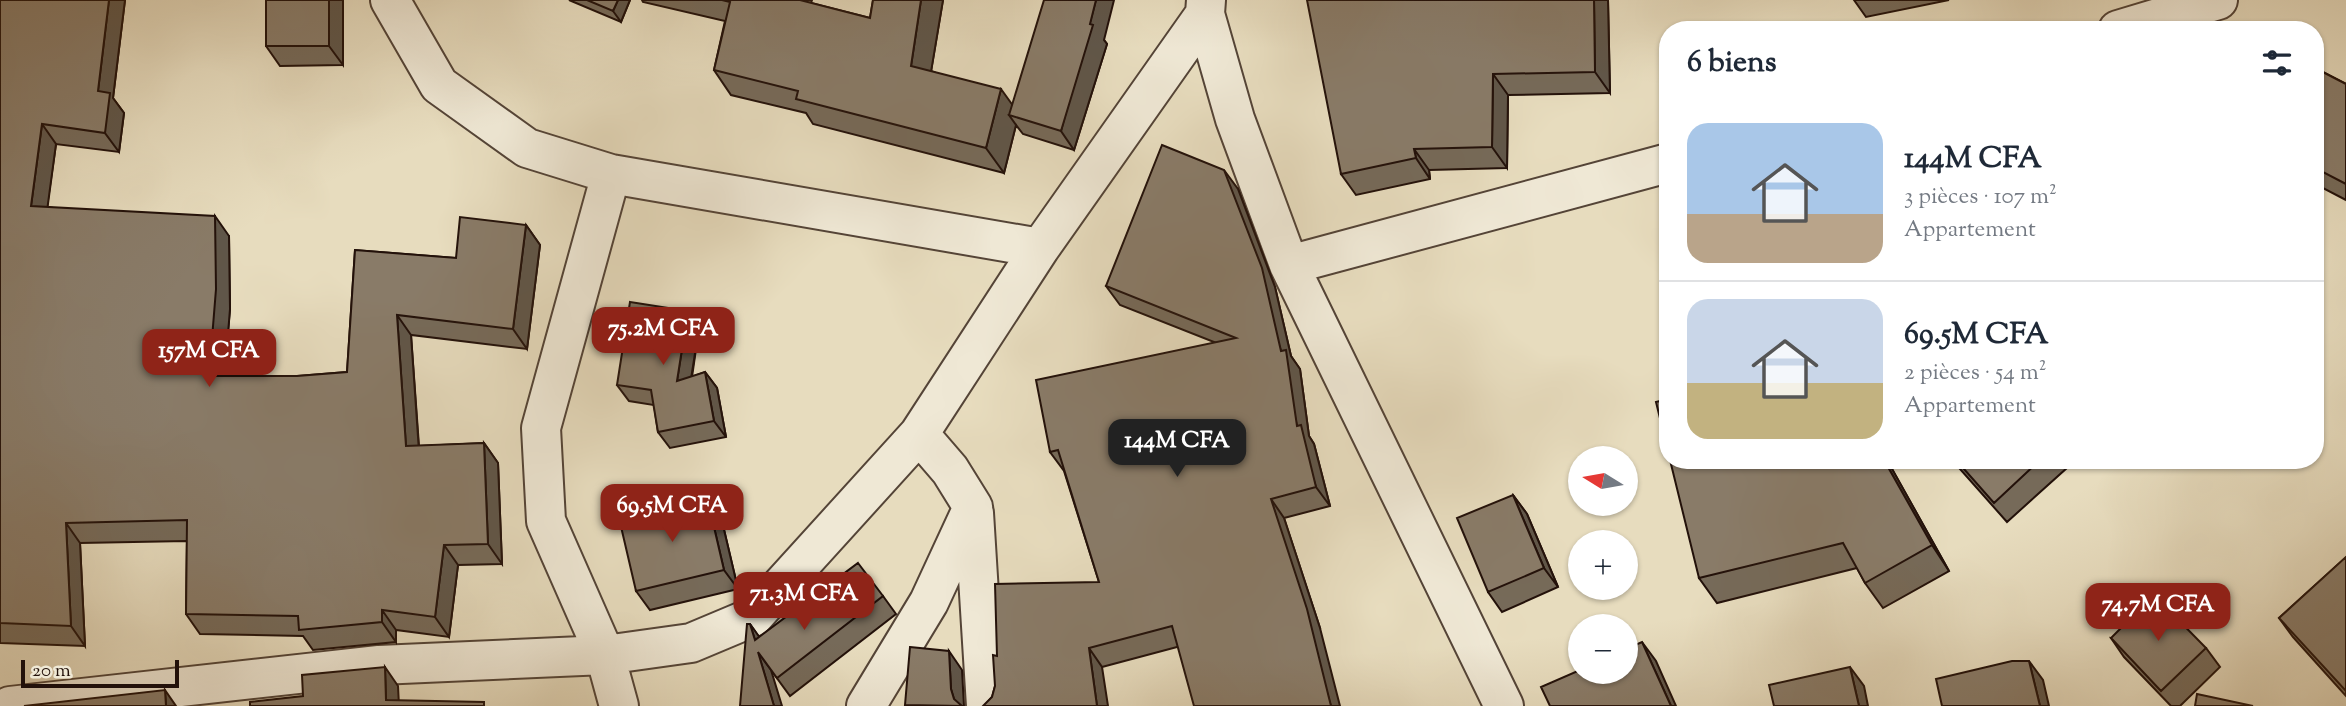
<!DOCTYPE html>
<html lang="fr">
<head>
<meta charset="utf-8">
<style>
	:root { --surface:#fff; --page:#f2f2f3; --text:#1f2937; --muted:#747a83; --line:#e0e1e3; --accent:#8f2418 }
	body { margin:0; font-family:"Sorts Mill Goudy",serif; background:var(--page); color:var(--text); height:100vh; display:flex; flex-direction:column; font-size:26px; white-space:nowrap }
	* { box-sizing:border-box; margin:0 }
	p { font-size:23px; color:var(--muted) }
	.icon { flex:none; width:38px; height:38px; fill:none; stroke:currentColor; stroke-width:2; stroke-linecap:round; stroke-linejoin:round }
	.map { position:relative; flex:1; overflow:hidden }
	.sheet { position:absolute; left:1659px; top:21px; width:665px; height:448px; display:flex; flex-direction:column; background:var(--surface); border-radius:28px; box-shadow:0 2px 5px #0004 }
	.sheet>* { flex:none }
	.needle { width:46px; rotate:281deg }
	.fabs { position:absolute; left:1568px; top:446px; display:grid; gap:14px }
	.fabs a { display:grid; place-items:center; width:70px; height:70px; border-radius:50%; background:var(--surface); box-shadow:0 2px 5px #0004; font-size:35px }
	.scale { position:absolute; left:21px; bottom:18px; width:158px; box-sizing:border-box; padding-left:7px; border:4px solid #23110a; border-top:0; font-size:19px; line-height:24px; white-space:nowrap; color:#23110a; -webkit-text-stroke:5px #efe8d5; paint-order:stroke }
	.price { position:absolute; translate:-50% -60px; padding:0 16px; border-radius:14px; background:var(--accent); color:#fff; font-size:23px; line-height:46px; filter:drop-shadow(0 2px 4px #0008) }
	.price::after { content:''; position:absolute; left:50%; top:42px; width:21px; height:16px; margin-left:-10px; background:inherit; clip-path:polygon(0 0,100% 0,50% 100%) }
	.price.on { background:#222; color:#fff }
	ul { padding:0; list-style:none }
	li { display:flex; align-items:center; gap:21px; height:175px; padding:0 28px }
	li+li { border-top:2px solid var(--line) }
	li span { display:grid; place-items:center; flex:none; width:196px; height:140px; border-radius:21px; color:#555 }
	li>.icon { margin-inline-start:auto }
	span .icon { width:84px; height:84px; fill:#fffc; stroke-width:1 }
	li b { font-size:30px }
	h2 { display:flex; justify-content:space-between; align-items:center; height:84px; padding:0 28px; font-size:30px }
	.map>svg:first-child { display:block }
</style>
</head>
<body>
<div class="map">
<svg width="2346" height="706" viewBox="0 0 2346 706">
	<rect width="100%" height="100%" fill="#e7dcbe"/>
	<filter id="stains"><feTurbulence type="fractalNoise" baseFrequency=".00286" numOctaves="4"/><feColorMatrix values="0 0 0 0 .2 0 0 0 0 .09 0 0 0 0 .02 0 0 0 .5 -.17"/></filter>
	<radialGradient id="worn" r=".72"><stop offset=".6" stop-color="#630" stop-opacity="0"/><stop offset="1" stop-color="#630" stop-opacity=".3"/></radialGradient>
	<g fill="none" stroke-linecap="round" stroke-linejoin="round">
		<!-- minor casing -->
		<g stroke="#544437" stroke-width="42">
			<path id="minor" d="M390 0 439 85 527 148 611 174 1040 248
				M1206 0 1205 14 1235 119 1289 265 1504 706
				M2118 30 2218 0
				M611 174 541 428 546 521 605 655 619 706
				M1289 265 1668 163
				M974 513 986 706
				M10 706 379 665 605 655 691 643 753 617 919 434
				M866 706 929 602 973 507 950 470 919 434 1040 248 1205 14"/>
		</g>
		<!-- minor -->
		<use href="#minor" stroke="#efe8d5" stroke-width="38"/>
	</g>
	<!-- wall -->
	<path fill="#766a59" stroke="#23110a" stroke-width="2" d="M0 0H125L113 98 124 113 119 152 56 144 47 207 229 236 230 309 224 376H297L347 372 355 250 456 258 526 225 540 245 527 349 411 335 419 446 484 443 498 463 502 564 458 565 449 637 396 630V642L313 650 303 636 200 634 186 614 187 541 80 543 85 646 0 643Z
		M266 0H343V65L280 66 266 46Z
		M569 0H630L621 22Z
		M642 0H812L811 3 870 18 873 0H943L931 71 1013 105 1104 40 1107 44 1074 150 1023 134 1016 125 1004 173 813 124 806 113 731 95 714 70 725 21 643 2Z
		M1608 0 1610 93 1508 95 1507 168 1429 170 1430 179 1356 195 1341 174Z
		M1854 0H1949L1866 17Z
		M2315 68 2346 84V200L2315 184Z
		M1238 189 1275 287 1291 356 1300 369 1309 436 1314 444 1330 506 1284 518 1320 628 1177 647 1102 667 984 706 992 697 995 686 997 656 1099 582 1064 471 1050 452 1214 342 1120 305 1106 286Z
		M688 311 699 328 692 377 705 372 717 388 726 437 670 448 658 432 654 405 629 401 617 385Z
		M1887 460 1949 571 1883 608 1865 583 1857 568 1717 603 1699 578Z
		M1952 460H2063L2068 467 2007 522Z
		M1513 495 1527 514 1558 587 1502 612 1488 592Z
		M721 517 738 589 650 610 636 591Z
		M2346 557V696L2293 637 2279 618Z
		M883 596 896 614 790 696 771 670 750 624 759 637Z
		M2111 638 2206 648 2220 667 2180 706H2171L2124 657Z"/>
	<!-- shaded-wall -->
	<path fill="#605649" stroke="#23110a" stroke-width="2" d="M109 0H125L113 98 124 113 119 152 105 133 98 91Z
		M329 0H343V65L329 46Z
		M618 0H630L621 22 613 11Z
		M921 0H943L928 90 911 66Z
		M1096 0H1114L1104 40 1107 44 1074 150 1061 131Z
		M1594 0H1608L1610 93 1595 72Z
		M1493 74 1508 95 1507 168 1492 147Z
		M1001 89 1019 114 1009 115 1016 125 1004 173 986 148Z
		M42 124 56 144 45 226 31 206Z
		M1414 149 1429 170 1430 179 1416 158Z
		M1224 170 1238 189 1275 287 1291 356 1300 369 1309 436 1314 444 1330 506 1316 487 1297 426 1281 351Z
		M215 216 229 236 230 309 223 396 209 376Z
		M526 225 540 245 527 349 513 329Z
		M688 311 699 328 688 398 677 381Z
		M397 315 411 335 420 466 406 446Z
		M705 372 717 388 726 437 714 421Z
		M484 443 498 463 502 564 488 544Z
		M1884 460H1887L1949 571 1932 545Z
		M1513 495 1527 514 1558 587 1544 568Z
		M707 497 721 517 738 589 724 570Z
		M1271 499 1284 518 1320 628 1340 706H1331Z
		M66 523 80 543 85 646 71 626Z
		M444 545 458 565 449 637 435 617Z
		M382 610 396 630V642L382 622Z
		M750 624 763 642 755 640Z
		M1642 642 1656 661 1676 706H1671Z
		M1089 648 1102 667 1108 706H1097Z
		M949 651 962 670 964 706H959L954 699 951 689Z
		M758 652 771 670 782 706H774Z
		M2029 661 2043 680 2049 706H2040Z
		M385 667 398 686 399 706 386 700Z
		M1850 667 1864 686 1868 706H1859Z
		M165 690 176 706H166Z"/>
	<!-- building -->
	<path fill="#897b68" stroke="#23110a" stroke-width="2" d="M0 0H109L98 91 110 93 105 133 42 124 31 206 215 216 216 289 209 376H297L347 372 355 250 456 258 460 217 526 225 513 329 397 315 406 446 484 443 488 544 444 545 435 617 382 610V622L299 630 298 616 186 614 187 520 66 523 71 626 0 623Z
		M266 0H329V46H266Z
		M587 0H618L613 11Z
		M722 0H800L870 18 873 0H921L911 66 1001 89 986 148 796 99 798 91 714 70 730 2Z
		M1044 0H1096L1090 24 1093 25 1061 131 1009 115Z
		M1307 0H1594L1595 72 1493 74 1492 147 1414 149 1416 158 1341 174Z
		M2229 24 2240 30H2227Z
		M2315 68 2346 84V184L2315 168Z
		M1162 145 1224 170 1262 268 1281 351 1286 350 1297 426 1301 425 1316 487 1271 499 1307 609 1331 706H1194L1172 626 1089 648 1097 706H983L992 697 995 686 993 655 997 656 995 584 1099 582 1058 450 1050 452 1036 380 1236 338 1106 286Z
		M630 302 688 311 677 381 705 372 714 421 658 432 651 390 617 385Z
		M1668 399V451L1656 402Z
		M1670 460H1884L1932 545 1865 583 1843 543 1699 578Z
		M1956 460H2040L1994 503Z
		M1513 495 1544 568 1488 592 1457 518Z
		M707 497 724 570 636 591 619 518Z
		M2346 557V691L2279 618Z
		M858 563 883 596 777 678 758 652 774 706H740L747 624H750L755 640Z
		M2154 595 2206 648 2161 691 2111 638Z
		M1642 642 1671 706H1550L1541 687 1580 670V672H1626V649Z
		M910 647 949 651 951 689 954 699 962 706 905 705Z
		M2012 661H2029L2040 706H1942L1936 679Z
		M385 667 386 700 484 702V706H250V702L303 696 302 675Z
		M1850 667 1859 706H1774L1769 685Z
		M165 690 166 706H24Z
		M2197 694 2253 706H2195Z"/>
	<rect width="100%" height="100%" filter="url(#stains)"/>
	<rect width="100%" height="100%" fill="url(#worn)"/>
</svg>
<div class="fabs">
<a><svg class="needle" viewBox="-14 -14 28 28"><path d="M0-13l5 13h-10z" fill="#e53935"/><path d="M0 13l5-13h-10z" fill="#747a83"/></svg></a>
<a>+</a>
<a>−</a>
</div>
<div class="scale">20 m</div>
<b class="price" style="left:663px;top:367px">75.2M CFA</b>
<b class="price" style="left:209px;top:389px">157M CFA</b>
<b class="price on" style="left:1177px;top:479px">144M CFA</b>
<b class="price" style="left:672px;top:544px">69.5M CFA</b>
<b class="price" style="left:804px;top:632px">71.3M CFA</b>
<b class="price" style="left:2158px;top:643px">74.7M CFA</b>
<section class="sheet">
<h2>6 biens<svg class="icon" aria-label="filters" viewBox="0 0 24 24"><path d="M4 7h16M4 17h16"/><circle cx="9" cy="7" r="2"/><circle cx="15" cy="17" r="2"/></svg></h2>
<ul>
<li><span style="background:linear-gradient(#a9c7e8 65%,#b9a48a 0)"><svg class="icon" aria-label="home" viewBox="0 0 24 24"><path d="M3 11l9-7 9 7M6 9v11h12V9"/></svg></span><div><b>144M CFA</b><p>3 pièces · 107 m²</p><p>Appartement</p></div></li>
<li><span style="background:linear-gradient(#c9d6e8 60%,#c2b280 0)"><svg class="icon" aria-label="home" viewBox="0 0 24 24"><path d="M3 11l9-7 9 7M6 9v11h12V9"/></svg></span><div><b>69.5M CFA</b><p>2 pièces · 54 m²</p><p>Appartement</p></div></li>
</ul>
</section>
</div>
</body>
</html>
